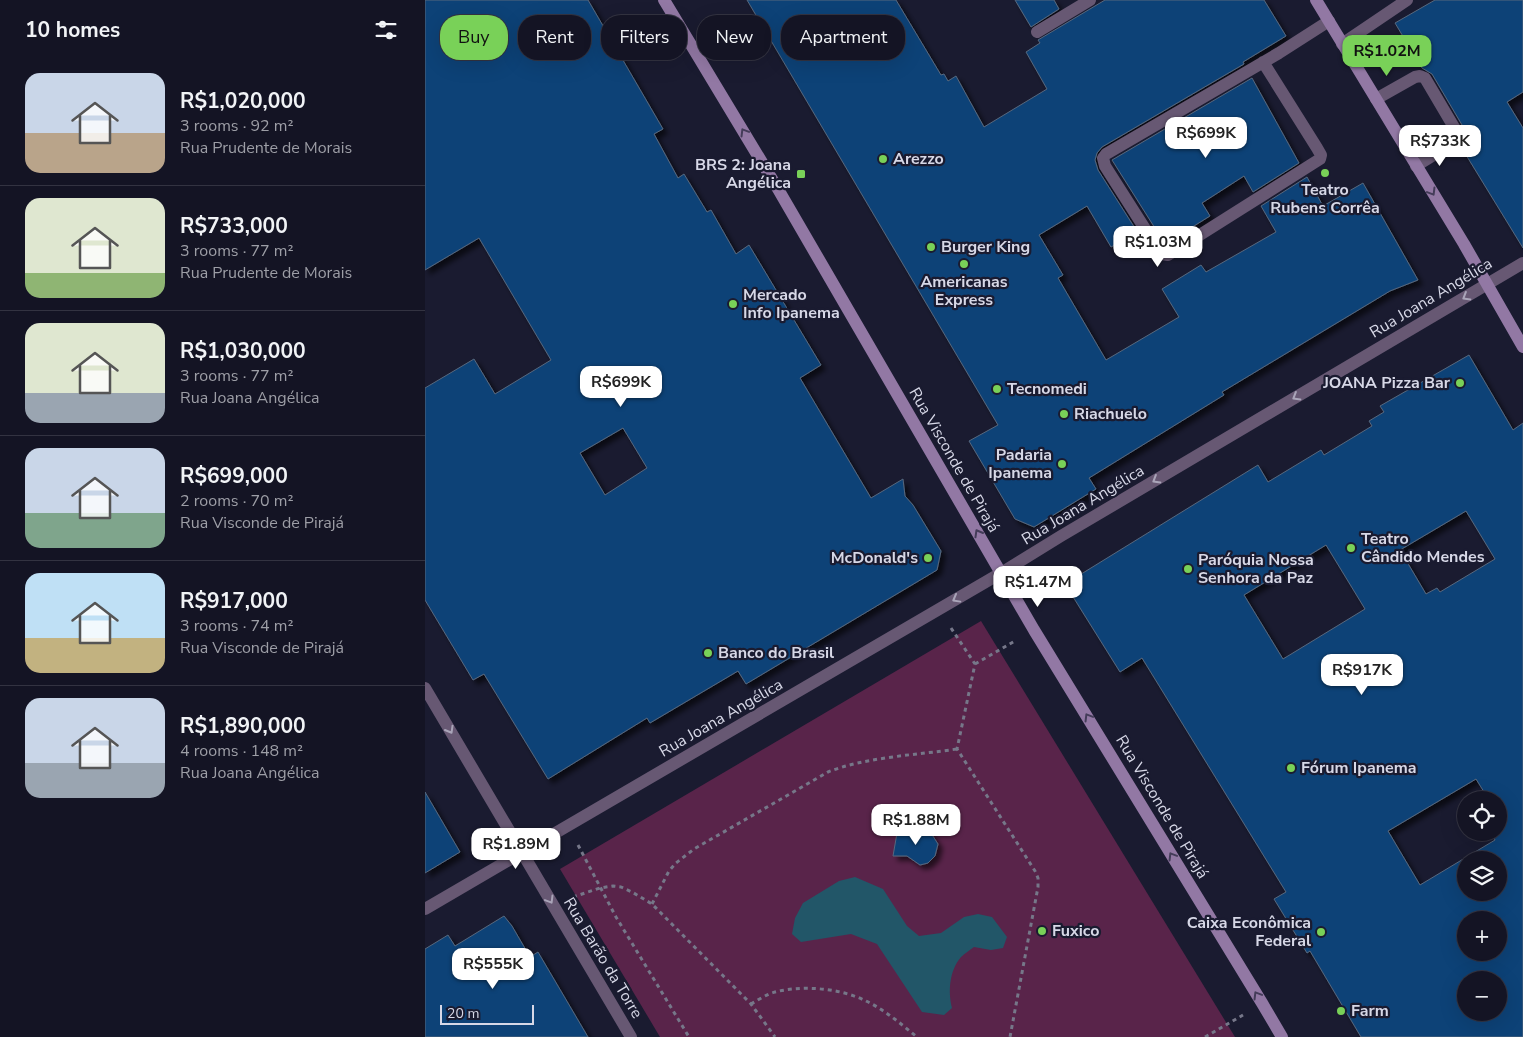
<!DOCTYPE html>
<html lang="en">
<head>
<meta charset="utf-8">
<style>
	:root { --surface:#141424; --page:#212131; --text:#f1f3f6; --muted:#9d9ea6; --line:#333341; --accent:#79d158 }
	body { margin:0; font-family:"Nunito Sans",sans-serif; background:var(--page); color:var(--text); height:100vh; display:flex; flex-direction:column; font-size:19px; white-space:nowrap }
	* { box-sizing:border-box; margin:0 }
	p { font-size:16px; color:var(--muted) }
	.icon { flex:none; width:28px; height:28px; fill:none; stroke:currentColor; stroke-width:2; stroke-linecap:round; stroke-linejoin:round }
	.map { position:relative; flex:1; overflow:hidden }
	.details { display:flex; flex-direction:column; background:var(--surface); width:425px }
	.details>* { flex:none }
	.banner { position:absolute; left:15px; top:15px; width:475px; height:45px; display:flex; gap:10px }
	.buttons { position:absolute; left:1032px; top:791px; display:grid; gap:10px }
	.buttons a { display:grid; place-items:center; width:50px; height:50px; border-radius:50%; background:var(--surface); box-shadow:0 5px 20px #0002,0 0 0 1px var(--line); font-size:25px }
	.scale { position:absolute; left:15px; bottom:12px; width:94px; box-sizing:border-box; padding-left:5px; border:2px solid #d7d8e7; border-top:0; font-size:14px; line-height:18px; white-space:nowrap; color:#d7d8e7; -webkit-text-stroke:4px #1a1b30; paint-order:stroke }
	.price { position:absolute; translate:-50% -42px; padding:0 11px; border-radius:10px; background:#fff; color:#222; font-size:16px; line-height:32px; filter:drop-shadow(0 1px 2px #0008) }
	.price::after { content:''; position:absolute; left:50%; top:30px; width:15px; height:11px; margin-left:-8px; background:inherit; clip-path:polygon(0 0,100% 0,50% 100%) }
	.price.selected { background:var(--accent); color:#111 }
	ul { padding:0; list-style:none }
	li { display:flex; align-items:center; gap:15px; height:125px; padding:0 25px }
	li+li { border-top:1px solid var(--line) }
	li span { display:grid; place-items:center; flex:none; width:140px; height:100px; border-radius:15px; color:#555 }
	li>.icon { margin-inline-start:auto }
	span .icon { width:60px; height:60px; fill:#fffc; stroke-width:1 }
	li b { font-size:21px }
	h2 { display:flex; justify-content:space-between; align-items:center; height:60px; padding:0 25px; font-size:21px }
	.tag { padding:0 18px; border-radius:20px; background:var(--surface); box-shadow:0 5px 20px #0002,0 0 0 1px var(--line); font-size:18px; line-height:45px }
	.tag.selected { background:var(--accent); color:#111 }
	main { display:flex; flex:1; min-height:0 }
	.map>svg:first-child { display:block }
</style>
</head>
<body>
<main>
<section class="details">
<h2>10 homes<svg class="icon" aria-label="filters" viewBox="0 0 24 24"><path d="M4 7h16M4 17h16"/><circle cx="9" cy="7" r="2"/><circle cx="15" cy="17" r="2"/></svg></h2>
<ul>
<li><span style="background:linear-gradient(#c9d6e8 60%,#b9a48a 0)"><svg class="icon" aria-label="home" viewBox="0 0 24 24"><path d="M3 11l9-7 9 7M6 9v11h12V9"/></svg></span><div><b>R$1,020,000</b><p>3 rooms · 92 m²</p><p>Rua Prudente de Morais</p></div></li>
<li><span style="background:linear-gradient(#dfe7d0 75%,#8fb573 0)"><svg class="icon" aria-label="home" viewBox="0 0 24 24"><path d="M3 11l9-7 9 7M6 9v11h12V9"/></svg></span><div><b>R$733,000</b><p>3 rooms · 77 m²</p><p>Rua Prudente de Morais</p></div></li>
<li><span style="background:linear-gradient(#dfe7d0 70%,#9aa5b1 0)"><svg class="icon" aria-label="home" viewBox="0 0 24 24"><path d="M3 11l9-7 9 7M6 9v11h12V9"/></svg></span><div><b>R$1,030,000</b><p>3 rooms · 77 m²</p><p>Rua Joana Angélica</p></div></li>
<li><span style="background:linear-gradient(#c9d6e8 65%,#7fa58c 0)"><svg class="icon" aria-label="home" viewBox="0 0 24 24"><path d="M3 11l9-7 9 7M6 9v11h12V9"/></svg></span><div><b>R$699,000</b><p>2 rooms · 70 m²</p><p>Rua Visconde de Pirajá</p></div></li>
<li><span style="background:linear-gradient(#bfe0f5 65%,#c2b280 0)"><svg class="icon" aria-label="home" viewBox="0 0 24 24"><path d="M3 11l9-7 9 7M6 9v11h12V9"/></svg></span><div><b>R$917,000</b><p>3 rooms · 74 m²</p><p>Rua Visconde de Pirajá</p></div></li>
<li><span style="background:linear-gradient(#c9d6e8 65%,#9aa5b1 0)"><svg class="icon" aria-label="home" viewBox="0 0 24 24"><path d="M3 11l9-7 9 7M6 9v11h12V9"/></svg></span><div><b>R$1,890,000</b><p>4 rooms · 148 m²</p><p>Rua Joana Angélica</p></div></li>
</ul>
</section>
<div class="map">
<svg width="1098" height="1037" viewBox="0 0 1098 1037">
	<defs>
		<filter id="shadow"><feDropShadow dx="4.5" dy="4.5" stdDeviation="2.5" flood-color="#0009"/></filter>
	</defs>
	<rect width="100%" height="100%" fill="#1a1b30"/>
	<!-- green -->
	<path fill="#59244a" d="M556 621 810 1037H235L135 869Z"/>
	<!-- water -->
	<path fill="#225668" d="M430 877 458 889 482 926 494 936 516 933 539 917 553 914 567 917 582 937 578 948 566 950 549 947C545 950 540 953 536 957 524 971 523 992 527 1008L519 1015 497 1012 452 944 426 934 376 942 367 934 370 918 378 903 414 881Z"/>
	<!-- building -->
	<path fill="#0f4277" stroke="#56687e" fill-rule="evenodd" filter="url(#shadow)" d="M0 0H163L238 129 229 134 253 178 259 174 282 212 286 210 311 254 324 245 396 365 375 378 446 498 478 479 480 496 488 505 516 551 512 570 321 684 313 671 225 723 222 718 123 779 59 674 48 680 0 600V388L49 359 70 394 126 360 54 238 0 270ZM198 428 222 468 180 495 155 453Z
		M322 0H471L516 75 519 74 523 81 531 76 559 127 622 89 601 52 615 43 613 40 680 0H839L861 36 818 62 819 64 677 147 672 153 670 160 673 170 713 233 686 247 662 206 614 235 638 275 633 278 681 360 754 317 737 289 776 265 781 272 851 232 836 206 882 177 898 206 938 183 993 280 965 291 797 392 799 395 664 478 671 489 609 527 590 519 544 441 573 425Z
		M590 0H629L634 9 606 27Z
		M1010 0H1098V92L1082 102 1098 128V248L1038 150 1043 147 1041 142 1040 130 1007 74 997 68 970 23Z
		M827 78 874 163 828 192 819 176 777 203 785 216 740 244 687 160Z
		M1044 355 1088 430 1098 423V1037H936L885 951 882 953 849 899 861 892 717 658 695 672 640 584 833 465 843 482 896 450 899 455 947 426 944 421 959 412 955 406ZM1041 511 1070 559 1015 592 1012 588 1001 594 975 550ZM901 545 940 609 858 659 819 595ZM1051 779 1064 800H1074V817L1079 827 1074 830V832L1067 834 1070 840 995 885 963 831ZM1041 860H1074V892H1041ZM1041 920H1074V952H1041ZM1041 980H1074V1012H1041Z
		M0 792 35 852 0 873Z
		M504 830 513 844 510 856 503 863 495 865 482 856H468L472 833Z
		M79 916 87 926 105 957 113 952 163 1037H0V949L23 935 30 946Z"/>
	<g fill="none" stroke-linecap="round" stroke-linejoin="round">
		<!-- path -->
		<path stroke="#767789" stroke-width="3" stroke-dasharray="4 4" stroke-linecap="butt" d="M526 628 550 664 532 749 610 871 613 878V887L585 1037
			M550 664 590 641
			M153 845 191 917 264 1037
			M148 897 175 888 188 886 196 887 207 892 227 904 326 1004 350 1037
			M227 904 244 871 251 863 269 849 403 772C440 757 492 755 532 749
			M326 1004C333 1000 342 994 350 992 378 985 415 988 441 1001 460 1010 476 1024 492 1037
			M780 1037 818 1015"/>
		<!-- lane -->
		<path stroke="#675873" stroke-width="12" d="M917 44 982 0"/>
		<!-- street -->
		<path stroke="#675873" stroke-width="12" d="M612 32 665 0
			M838 62 892 148 896 155 895 159 743 255 736 254 680 166 678 158 681 154 854 53 904 21
			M951 99 990 77 995 76 1000 78 1033 134V140L991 166
			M0 688 206 1037
			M0 909 576 573 636 536 1098 263"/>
		<!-- secondary -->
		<path stroke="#9278a4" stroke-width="12" d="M239 0 353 189 609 630 837 1003 857 1037
			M891 0 1039 244 1098 347"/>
	</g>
	<!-- one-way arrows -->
	<defs><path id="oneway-chevron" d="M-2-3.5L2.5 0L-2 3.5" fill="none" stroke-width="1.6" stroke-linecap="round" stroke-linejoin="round" transform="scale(1.25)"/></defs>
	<g stroke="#443c59">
		<use href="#oneway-chevron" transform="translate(319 132) rotate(-121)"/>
		<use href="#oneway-chevron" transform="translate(1007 192) rotate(59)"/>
		<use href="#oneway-chevron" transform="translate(553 533) rotate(-120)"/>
		<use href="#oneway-chevron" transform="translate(663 717) rotate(-121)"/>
		<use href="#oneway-chevron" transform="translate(747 856) rotate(-121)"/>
		<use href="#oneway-chevron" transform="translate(832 995) rotate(-121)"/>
	</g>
	<g stroke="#aaa5b9">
		<use href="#oneway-chevron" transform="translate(1041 297) rotate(149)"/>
		<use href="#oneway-chevron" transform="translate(871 397) rotate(149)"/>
		<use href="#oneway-chevron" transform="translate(731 480) rotate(149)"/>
		<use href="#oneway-chevron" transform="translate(531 599) rotate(151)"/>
		<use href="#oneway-chevron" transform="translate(25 730) rotate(60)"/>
		<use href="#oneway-chevron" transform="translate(125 900) rotate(59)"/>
	</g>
	<!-- markers -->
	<g fill="#79d158" stroke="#1a1b30" stroke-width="2">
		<circle cx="458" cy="159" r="5"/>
		<circle cx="900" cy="173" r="5"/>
		<rect x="371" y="169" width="10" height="10" rx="2.5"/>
		<circle cx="506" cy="247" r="5"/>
		<circle cx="539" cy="264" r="5"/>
		<circle cx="308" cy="304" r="5"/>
		<circle cx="1035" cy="383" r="5"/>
		<circle cx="572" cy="389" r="5"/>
		<circle cx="639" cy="414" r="5"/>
		<circle cx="637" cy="464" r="5"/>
		<circle cx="926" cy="548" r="5"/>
		<circle cx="503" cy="558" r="5"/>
		<circle cx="763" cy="569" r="5"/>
		<circle cx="283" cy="653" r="5"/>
		<circle cx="866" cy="768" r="5"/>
		<circle cx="617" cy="931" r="5"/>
		<circle cx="896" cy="932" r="5"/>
		<circle cx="916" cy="1011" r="5"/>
	</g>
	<g text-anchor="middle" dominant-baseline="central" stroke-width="4.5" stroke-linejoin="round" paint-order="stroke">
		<!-- poi labels -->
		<g font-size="16" font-weight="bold" fill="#d7d8e7" stroke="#1a1b30" text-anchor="start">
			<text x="468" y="159">Arezzo</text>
			<text x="366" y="165" text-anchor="end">BRS 2: Joana<tspan x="366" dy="18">Angélica</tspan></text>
			<text x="900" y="190" text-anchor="middle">Teatro<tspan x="900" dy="18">Rubens Corrêa</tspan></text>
			<text x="516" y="247">Burger King</text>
			<text x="539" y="282" text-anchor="middle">Americanas<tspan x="539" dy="18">Express</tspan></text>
			<text x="318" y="295">Mercado<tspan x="318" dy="18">Info Ipanema</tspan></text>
			<text x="1025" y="383" text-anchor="end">JOANA Pizza Bar</text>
			<text x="582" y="389">Tecnomedi</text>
			<text x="649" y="414">Riachuelo</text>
			<text x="627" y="455" text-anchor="end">Padaria<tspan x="627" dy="18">Ipanema</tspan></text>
			<text x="936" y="539">Teatro<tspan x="936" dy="18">Cândido Mendes</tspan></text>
			<text x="493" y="558" text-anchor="end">McDonald's</text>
			<text x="773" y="560">Paróquia Nossa<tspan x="773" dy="18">Senhora da Paz</tspan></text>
			<text x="293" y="653">Banco do Brasil</text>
			<text x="876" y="768">Fórum Ipanema</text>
			<text x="886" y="923" text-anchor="end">Caixa Econômica<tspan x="886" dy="18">Federal</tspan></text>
			<text x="627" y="931">Fuxico</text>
			<text x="926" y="1011">Farm</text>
		</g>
		<!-- street labels -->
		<g font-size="16" fill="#d7d8e7" stroke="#1a1b30">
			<text transform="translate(1006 298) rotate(-31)">Rua Joana Angélica</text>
			<text transform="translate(529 460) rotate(60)">Rua Visconde de Pirajá</text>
			<text transform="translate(658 505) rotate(-31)">Rua Joana Angélica</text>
			<text transform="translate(296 718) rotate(-30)">Rua Joana Angélica</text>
			<text transform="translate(737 807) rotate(59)">Rua Visconde de Pirajá</text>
			<text transform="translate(178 958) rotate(59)">Rua Barão da Torre</text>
		</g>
	</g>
</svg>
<div class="buttons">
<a><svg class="icon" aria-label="locate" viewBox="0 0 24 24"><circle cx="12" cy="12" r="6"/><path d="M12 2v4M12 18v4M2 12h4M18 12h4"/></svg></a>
<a><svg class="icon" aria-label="layers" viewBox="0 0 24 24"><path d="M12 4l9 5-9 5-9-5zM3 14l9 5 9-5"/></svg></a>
<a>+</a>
<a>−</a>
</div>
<div class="scale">20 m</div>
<b class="price selected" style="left:962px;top:77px">R$1.02M</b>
<b class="price" style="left:781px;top:159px">R$699K</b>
<b class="price" style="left:1015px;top:167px">R$733K</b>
<b class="price" style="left:733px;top:268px">R$1.03M</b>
<b class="price" style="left:196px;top:408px">R$699K</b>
<b class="price" style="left:613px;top:608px">R$1.47M</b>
<b class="price" style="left:937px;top:696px">R$917K</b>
<b class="price" style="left:491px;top:846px">R$1.88M</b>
<b class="price" style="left:91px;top:870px">R$1.89M</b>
<b class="price" style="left:68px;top:990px">R$555K</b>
<div class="banner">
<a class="tag selected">Buy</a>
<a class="tag">Rent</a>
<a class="tag">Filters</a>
<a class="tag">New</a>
<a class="tag">Apartment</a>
</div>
</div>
</main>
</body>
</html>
